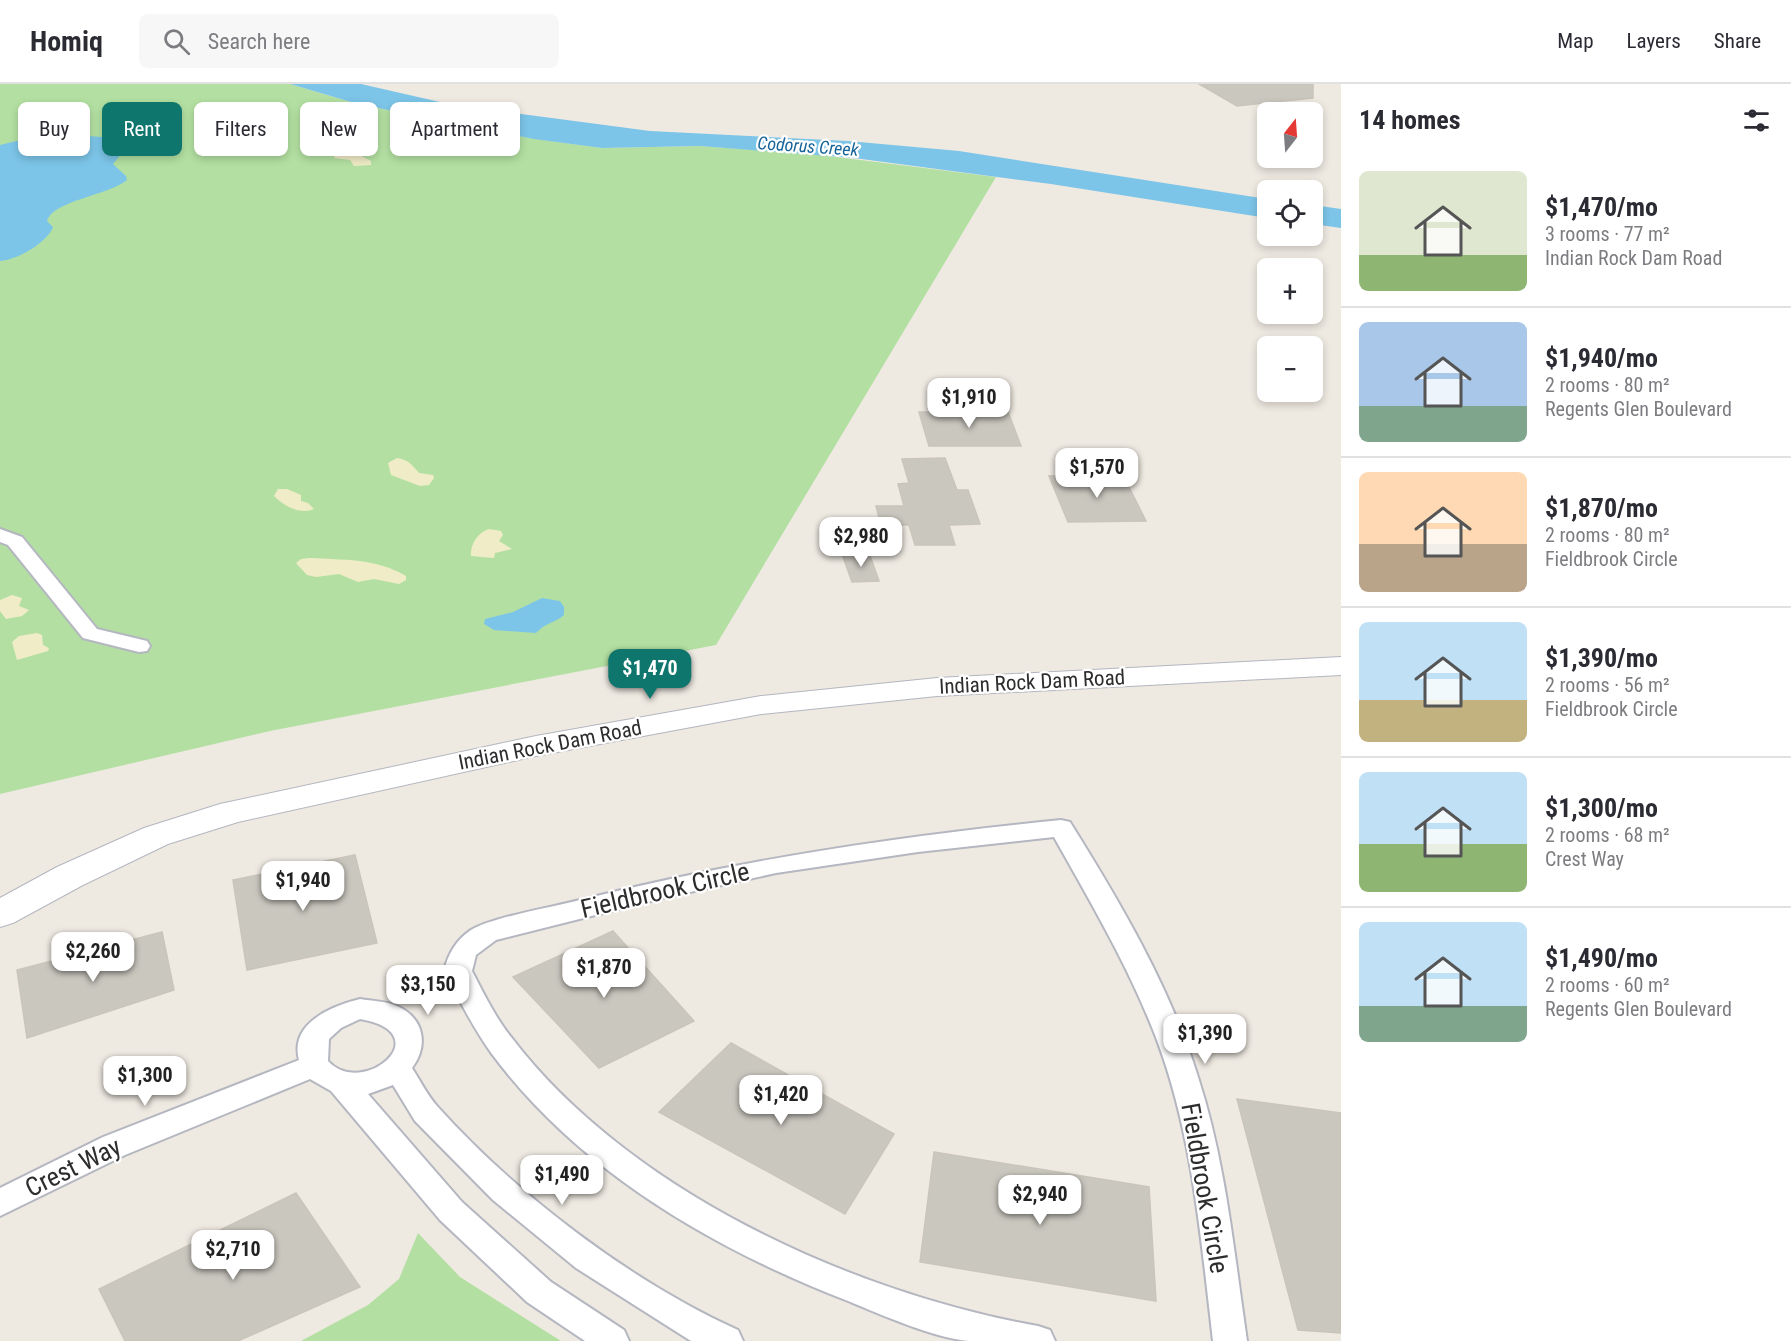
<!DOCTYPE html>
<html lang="en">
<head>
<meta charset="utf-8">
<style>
	:root { --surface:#fff; --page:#f7f7f7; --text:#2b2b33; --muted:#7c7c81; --line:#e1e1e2; --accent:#0f766e }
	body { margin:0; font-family:"Roboto Condensed",sans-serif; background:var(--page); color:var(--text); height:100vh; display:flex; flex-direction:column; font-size:22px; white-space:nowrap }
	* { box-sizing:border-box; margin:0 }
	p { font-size:20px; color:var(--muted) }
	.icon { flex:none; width:33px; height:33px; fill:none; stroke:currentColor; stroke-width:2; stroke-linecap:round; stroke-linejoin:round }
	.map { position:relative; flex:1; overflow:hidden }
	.details { display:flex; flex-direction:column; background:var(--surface); width:450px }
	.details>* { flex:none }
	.top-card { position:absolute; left:18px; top:18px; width:570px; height:54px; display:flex; gap:12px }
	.needle { width:39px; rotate:17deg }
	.fabs { position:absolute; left:1257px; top:18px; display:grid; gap:12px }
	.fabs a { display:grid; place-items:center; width:66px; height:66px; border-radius:9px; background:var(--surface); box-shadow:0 3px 9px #0003; font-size:30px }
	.price { position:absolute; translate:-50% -51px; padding:0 14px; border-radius:12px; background:#fff; color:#222; font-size:20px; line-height:39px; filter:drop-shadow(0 2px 3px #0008) }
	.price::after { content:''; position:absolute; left:50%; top:36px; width:18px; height:14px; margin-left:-9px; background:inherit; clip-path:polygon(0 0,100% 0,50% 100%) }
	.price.on { background:var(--accent); color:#fff }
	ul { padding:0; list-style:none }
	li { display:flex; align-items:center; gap:18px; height:150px; padding:0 18px }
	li+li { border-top:2px solid var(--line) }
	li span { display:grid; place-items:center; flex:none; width:168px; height:120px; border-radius:9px; color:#555 }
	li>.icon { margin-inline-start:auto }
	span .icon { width:72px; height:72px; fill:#fffc; stroke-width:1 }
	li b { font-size:26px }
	h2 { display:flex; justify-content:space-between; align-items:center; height:72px; padding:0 18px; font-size:26px }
	.tag { padding:0 21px; border-radius:9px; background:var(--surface); box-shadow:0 3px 9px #0003; font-size:21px; line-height:54px }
	.tag.on { background:var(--accent); color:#fff }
	header { display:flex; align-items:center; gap:36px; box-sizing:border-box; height:84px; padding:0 30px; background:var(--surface); border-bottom:2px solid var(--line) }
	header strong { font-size:28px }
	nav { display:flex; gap:33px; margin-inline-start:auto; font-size:21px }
	.search { width:420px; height:54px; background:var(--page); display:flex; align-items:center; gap:15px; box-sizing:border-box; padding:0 21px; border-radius:9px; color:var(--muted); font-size:22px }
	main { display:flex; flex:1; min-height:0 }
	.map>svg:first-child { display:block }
</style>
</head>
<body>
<header>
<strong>Homiq</strong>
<div class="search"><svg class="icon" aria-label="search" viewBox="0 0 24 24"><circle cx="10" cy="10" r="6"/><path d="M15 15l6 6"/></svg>Search here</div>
<nav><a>Map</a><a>Layers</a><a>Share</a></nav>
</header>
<main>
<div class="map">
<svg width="1341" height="1257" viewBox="0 0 1341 1257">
	<rect width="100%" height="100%" fill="#eee9e1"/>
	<!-- green -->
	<path fill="#b3e0a2" d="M0 0H290L358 20 544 56 602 64 700 62 813 70 996 93 716 561 270 647 0 710Z
		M418 1149 460 1193 561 1257H301L368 1221 399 1195Z"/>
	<!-- sand -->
	<path fill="#f0ecc7" d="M352 67 371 77V81L354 82 350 76 334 74 336 68Z
		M397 374C409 376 411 380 419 389L433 391 434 394 429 401 420 402 391 391 388 379Z
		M278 405H287L301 411V417L308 419 314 425C300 431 284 422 274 412Z
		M489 445 501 447 503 451 499 457 512 465 495 469 494 474 471 472C470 461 477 449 489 445Z
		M309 474C343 476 376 474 406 492V496L399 500 374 495 358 498 339 490 316 493 307 491 296 479 301 475Z
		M12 511 22 514 19 522 29 526 22 532 6 535 0 527V516Z
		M37 549 42 551 43 561 49 564 48 567 17 576 12 558 19 552Z"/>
	<!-- water -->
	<path fill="#7cc5e8" d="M290 0H361L453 21 650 47 848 57 959 67 1267 115V134L1051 100 854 74 700 62 602 64 534 55 358 20Z
		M72 51 103 53 110 64 122 69 113 80 126 92 127 96C109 111 52 117 47 137L53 143C47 159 17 176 0 177V61L29 54Z
		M1313 121 1341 125V144L1313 140Z
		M542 514 560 517 564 523V531C555 539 545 539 536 549L494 546 484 540 485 535 513 528Z"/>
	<!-- building -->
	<path fill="#cac7bf" stroke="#c9c5ba" stroke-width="1.5" d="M1199 0H1313V14L1237 22Z
		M919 328H1008L1021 362H929Z
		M945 374 957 406H968L980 440 949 441 955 461H915L909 441H881L876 422H904L898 400 909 399 902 375Z
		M1123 391 1146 437 1068 438 1049 392Z
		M869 469 879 497 852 498 842 470Z
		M355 771 377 859 247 886 233 796Z
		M613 847 694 937 599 984 513 893Z
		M162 848 174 906 27 954 17 886Z
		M731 959 894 1050 845 1130 659 1028Z
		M1237 1015 1341 1029V1249L1298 1246Z
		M934 1068 1149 1103 1156 1217 920 1178Z
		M296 1109 360 1203 238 1257H125L99 1205Z"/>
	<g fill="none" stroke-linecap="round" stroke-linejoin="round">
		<!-- street casing -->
		<g stroke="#b4b6c0" stroke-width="4">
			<path id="street" d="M0 445 22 453 97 545 147 557 150 562 147 567 139 568 83 554 8 461 0 458Z
				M1061 736 1070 738C1120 818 1170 903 1198 993 1226 1079 1234 1169 1247 1257H1213C1201 1156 1193 1052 1157 956 1130 885 1091 819 1054 753L918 768 776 789 667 813 496 856 476 871 472 887C484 910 495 933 511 953 628 1107 852 1209 1038 1242L1050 1246 1055 1257C1026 1257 997 1257 969 1257 934 1254 882 1231 848 1217 714 1165 579 1087 492 970 473 944 459 915 444 887 448 870 456 856 471 846 493 833 553 823 580 816 739 776 898 752 1061 736Z
				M360 915C372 917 386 917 397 922 424 934 429 961 412 984 420 996 427 1011 437 1022 515 1109 631 1198 738 1246L743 1257H691L576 1184 493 1116 415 1037 393 1001 368 1010 462 1118 551 1198 624 1246 629 1257H585L527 1218 440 1136 331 1007 310 995 125 1071 0 1132V1104L103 1053 299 976C289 939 332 922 360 915ZM360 935C441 949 363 1015 328 977L329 955 341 944Z"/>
		</g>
		<!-- secondary casing -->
		<g stroke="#b4b6c0" stroke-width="2">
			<path id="secondary" d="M1341 573V591L937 612 761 630 536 672 238 738 168 760 83 801 13 839 0 843V814L57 783 144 744 220 720 536 652 761 612 937 594Z"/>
		</g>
		<!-- street -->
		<use href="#street" fill="#fff" fill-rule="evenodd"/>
		<!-- secondary -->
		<use href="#secondary" fill="#fff" fill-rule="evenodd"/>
	</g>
	<g text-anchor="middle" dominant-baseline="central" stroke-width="4.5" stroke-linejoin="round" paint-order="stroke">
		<!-- far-water labels -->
		<g font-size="18" font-style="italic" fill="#166499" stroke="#fff">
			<text transform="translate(808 62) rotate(4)">Codorus Creek</text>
		</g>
		<!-- street labels -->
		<g font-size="21" fill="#2d2d2d" stroke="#fff">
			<text transform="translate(1032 598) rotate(-3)">Indian Rock Dam Road</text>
			<text transform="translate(550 661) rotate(-11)">Indian Rock Dam Road</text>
		</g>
		<!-- near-street labels -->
		<g font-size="26" fill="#2d2d2d" stroke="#fff">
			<text transform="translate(665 806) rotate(-13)">Fieldbrook Circle</text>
			<text transform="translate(73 1083) rotate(-26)">Crest Way</text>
			<text transform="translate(1205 1104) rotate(80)">Fieldbrook Circle</text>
		</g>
	</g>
</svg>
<div class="fabs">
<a><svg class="needle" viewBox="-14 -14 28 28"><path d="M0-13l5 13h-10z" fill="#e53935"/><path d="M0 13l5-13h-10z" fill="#7c7c81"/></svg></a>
<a><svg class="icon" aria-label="locate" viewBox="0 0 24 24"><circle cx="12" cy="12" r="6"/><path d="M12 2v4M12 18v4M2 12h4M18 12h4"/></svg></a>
<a>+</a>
<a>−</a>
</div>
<b class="price" style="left:969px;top:345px">$1,910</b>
<b class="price" style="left:1097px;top:415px">$1,570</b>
<b class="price" style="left:861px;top:484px">$2,980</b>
<b class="price on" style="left:650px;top:616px">$1,470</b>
<b class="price" style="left:303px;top:828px">$1,940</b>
<b class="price" style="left:93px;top:899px">$2,260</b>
<b class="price" style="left:604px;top:915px">$1,870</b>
<b class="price" style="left:428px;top:932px">$3,150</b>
<b class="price" style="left:1205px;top:981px">$1,390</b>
<b class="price" style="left:145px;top:1023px">$1,300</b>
<b class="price" style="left:781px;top:1042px">$1,420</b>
<b class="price" style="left:562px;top:1122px">$1,490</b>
<b class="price" style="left:1040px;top:1142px">$2,940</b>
<b class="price" style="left:233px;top:1197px">$2,710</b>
<div class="top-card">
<a class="tag">Buy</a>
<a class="tag on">Rent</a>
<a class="tag">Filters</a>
<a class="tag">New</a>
<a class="tag">Apartment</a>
</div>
</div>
<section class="details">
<h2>14 homes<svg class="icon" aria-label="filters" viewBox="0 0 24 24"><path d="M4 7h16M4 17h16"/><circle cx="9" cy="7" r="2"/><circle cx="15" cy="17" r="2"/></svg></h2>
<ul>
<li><span style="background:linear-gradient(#dfe7d0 70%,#8fb573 0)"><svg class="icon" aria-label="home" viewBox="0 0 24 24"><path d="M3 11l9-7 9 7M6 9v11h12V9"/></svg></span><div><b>$1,470/mo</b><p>3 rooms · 77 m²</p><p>Indian Rock Dam Road</p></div></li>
<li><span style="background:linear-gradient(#a9c7e8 70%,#7fa58c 0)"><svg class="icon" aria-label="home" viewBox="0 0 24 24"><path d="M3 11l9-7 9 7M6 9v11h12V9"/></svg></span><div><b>$1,940/mo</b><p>2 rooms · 80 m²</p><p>Regents Glen Boulevard</p></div></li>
<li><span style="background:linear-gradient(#ffd9b3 60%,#b9a48a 0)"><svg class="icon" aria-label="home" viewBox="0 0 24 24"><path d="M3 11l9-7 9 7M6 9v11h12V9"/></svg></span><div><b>$1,870/mo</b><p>2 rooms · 80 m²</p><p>Fieldbrook Circle</p></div></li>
<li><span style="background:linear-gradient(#bfe0f5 65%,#c2b280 0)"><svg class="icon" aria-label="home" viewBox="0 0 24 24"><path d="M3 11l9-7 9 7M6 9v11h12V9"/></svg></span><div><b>$1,390/mo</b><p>2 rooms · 56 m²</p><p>Fieldbrook Circle</p></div></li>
<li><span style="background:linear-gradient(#bfe0f5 60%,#8fb573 0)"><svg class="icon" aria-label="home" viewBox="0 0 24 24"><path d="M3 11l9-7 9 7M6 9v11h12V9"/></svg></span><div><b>$1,300/mo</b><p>2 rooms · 68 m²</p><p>Crest Way</p></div></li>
<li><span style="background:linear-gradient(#bfe0f5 70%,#7fa58c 0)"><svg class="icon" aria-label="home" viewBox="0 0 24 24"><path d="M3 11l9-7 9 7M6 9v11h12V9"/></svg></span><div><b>$1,490/mo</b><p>2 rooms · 60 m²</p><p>Regents Glen Boulevard</p></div></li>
</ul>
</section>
</main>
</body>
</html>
